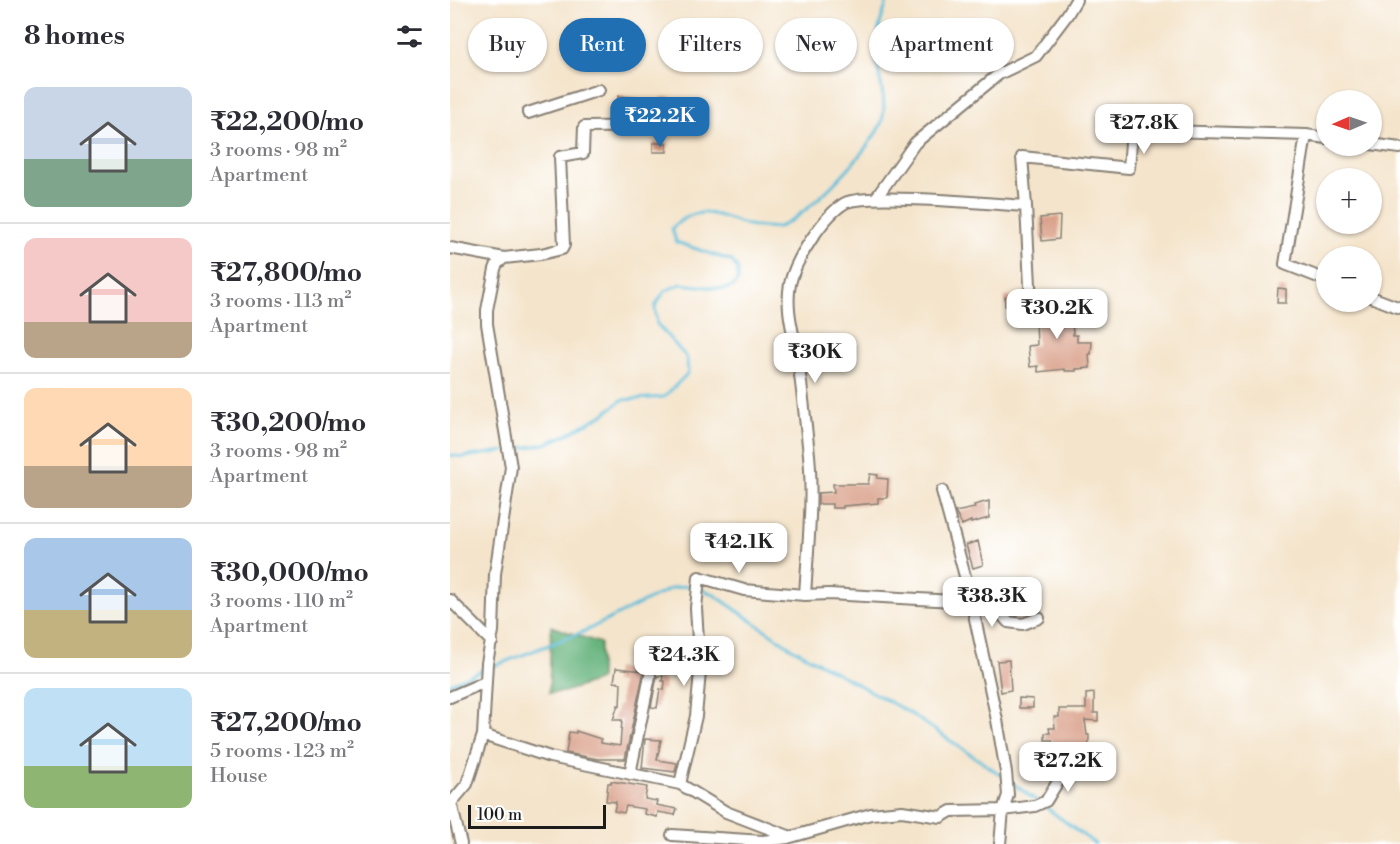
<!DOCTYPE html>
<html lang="en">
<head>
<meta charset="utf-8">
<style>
	:root { --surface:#fff; --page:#f7f7f7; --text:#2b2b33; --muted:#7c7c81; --line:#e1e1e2; --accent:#1f6fb2 }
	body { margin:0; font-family:"Libre Bodoni",serif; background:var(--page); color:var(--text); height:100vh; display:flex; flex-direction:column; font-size:22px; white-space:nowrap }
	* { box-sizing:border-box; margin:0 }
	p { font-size:20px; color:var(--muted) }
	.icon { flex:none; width:33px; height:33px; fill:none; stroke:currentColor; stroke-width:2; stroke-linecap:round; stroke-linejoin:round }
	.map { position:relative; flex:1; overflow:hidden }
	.details { display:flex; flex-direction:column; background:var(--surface); width:450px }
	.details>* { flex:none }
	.top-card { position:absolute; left:18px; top:18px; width:570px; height:54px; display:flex; gap:12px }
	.needle { width:39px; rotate:268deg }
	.tools { position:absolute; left:866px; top:90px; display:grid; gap:12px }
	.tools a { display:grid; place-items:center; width:66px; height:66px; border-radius:50%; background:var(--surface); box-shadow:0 2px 4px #0004; font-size:30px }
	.scale { position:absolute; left:18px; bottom:15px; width:138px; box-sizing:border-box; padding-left:6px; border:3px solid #1c1c1c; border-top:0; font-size:16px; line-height:21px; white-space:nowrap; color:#1c1c1c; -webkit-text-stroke:4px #fff; paint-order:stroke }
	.price { position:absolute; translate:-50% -51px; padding:0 14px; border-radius:12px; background:#fff; color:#222; font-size:20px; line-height:39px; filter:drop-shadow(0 2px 3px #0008) }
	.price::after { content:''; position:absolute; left:50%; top:36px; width:18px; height:14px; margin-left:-9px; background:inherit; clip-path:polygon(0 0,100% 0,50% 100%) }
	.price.on { background:var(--accent); color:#fff }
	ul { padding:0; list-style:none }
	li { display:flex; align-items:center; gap:18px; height:150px; padding:0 24px }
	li+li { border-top:2px solid var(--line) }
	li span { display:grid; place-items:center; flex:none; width:168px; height:120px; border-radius:12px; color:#555 }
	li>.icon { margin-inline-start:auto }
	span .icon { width:72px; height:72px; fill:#fffc; stroke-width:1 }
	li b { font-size:26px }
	h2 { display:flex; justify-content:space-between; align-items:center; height:72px; padding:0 24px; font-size:26px }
	.chip { padding:0 21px; border-radius:27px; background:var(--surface); box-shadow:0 2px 4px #0004; font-size:21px; line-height:54px }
	.chip.on { background:var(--accent); color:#fff }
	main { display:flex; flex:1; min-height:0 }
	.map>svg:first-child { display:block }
</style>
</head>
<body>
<main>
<section class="details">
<h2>8 homes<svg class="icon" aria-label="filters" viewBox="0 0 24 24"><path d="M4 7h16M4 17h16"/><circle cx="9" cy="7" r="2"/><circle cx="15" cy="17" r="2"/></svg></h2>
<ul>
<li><span style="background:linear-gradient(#c9d6e8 60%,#7fa58c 0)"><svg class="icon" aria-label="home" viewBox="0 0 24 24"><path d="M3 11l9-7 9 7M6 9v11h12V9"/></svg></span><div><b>₹22,200/mo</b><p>3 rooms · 98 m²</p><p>Apartment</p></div></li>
<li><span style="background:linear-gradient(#f6c9c9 70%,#b9a48a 0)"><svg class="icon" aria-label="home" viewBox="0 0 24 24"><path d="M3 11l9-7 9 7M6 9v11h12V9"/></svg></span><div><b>₹27,800/mo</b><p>3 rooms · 113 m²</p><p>Apartment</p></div></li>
<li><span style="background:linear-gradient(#ffd9b3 65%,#b9a48a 0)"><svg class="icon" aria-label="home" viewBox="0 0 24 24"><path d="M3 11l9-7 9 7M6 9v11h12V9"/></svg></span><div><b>₹30,200/mo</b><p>3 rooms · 98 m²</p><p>Apartment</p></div></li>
<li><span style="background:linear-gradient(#a9c7e8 60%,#c2b280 0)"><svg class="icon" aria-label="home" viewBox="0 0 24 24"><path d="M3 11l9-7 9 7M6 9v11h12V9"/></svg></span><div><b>₹30,000/mo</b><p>3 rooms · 110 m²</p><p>Apartment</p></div></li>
<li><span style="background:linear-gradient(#bfe0f5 65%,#8fb573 0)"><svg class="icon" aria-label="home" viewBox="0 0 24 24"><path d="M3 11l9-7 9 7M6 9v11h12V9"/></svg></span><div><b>₹27,200/mo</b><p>5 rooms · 123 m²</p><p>House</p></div></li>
</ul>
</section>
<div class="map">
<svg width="950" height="844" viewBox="0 0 950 844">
	<rect width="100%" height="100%" fill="#fff"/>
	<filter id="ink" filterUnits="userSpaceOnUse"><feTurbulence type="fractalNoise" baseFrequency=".0167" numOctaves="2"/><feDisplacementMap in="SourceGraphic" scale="12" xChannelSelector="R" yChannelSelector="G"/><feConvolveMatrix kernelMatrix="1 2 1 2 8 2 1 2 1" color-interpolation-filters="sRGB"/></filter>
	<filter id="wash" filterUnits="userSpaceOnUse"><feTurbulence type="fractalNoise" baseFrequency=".008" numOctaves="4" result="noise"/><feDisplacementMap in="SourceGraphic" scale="24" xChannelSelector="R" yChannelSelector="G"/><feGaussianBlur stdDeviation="1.35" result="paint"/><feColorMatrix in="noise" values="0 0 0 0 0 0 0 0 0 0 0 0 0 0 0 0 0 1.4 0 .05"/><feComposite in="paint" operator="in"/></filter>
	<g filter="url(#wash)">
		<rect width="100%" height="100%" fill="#f4e4cb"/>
		<!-- forest -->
		<path fill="#67b47e" stroke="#42684d" stroke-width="1.5" d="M101 626 150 643V680L114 692 99 693Z"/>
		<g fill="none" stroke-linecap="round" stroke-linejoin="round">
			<!-- stream -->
			<path stroke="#5cbdda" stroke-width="3" d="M61 450 95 444 114 436 154 414 172 400 214 397 238 373 237 358 207 324 205 306 215 291 231 284 275 289 283 286 288 280V270L282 261 226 242 222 228C257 194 277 227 315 227 318 227 324 228 328 227 354 220 424 146 432 121 438 101 428 77 426 57 425 37 431 19 438 0
				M0 455 13 457 55 451
				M39 668 135 631 222 588 242 585 263 594 340 647 458 712 554 777
				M0 684 33 670
				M560 781 588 802
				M594 806 645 844"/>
		</g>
		<g id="blocks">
			<!-- building -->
			<path fill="#d99e87" d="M168 96 188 98V108H184V119H167Z
				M221 97 222 118 203 119V112H211L210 98Z
				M203 143H217V152H203Z
				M610 216 609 239 592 241 590 218Z
				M828 288 836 289V303H827Z
				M590 293 611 295V312H615L616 318H622L623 335H627V342H642L641 354H639L640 368 626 369V371H615V369L588 372V366L580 367 578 346 587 345 586 322 587 318H590Z
				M565 294 573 295V304L555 306V297H565Z
				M420 474 428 475 427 478 438 479 437 498H428V503L393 506V508H382V504H368V493L384 492 383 484H418Z
				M539 501V518L521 523V521L512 525 505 512 525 508 524 505Z
				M528 541 533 565 523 568 516 545Z
				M559 660 561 690 551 692 547 661Z
				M166 668 194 671 175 759H148L116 753 119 732 126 733V731L151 739V743L170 746 172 720H163L168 705 170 706 171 683 164 682Z
				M207 676H213L212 681H215L214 690 210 689 207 708 201 707Z
				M644 693V713H648V721L635 720 637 735H639L638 767H633L634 780H626L625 767 616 763 606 765 607 752H603L602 740H595V733H600L599 728H605L604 717H609V709H636V694Z
				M569 698 583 699V708H569Z
				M195 739 211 740 207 760 227 763 225 772 192 768Z
				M161 781 197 787 195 799 207 801 206 805 227 809 225 815 208 812 207 817 194 814 195 809 176 806 174 813 164 811 166 802 156 801 158 783H161Z"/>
		</g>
	</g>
	<g filter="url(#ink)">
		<use href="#blocks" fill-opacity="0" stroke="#888074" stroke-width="1.5"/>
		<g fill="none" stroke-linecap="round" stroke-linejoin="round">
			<!-- minor casing -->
			<g stroke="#888074" stroke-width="14">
				<path id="minor" d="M78 113 149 90
					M856 135 876 138
					M921 144 950 148
					M426 198 465 143 549 74 586 56 617 15 626 0
					M576 206 581 305
					M0 248 54 258
					M921 297 950 308
					M492 491 519 591 547 720 556 772 558 795 553 810 585 806 596 801 615 770
					M355 595C358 545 364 495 358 445 355 417 352 388 348 360 344 334 335 310 340 284 345 260 374 215 395 203 415 192 546 204 576 206L572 157 679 168 682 130 856 135 835 264 876 280
					M0 600 42 642
					M0 697 35 682
					M33 735 100 757 230 784 276 812 341 837 421 814 452 811 491 817 501 811 553 810 550 844
					M180 774 200 676
					M230 784 246 716 250 672 246 608 249 577 294 590 355 595 379 594 522 602 544 606 558 622 573 624 589 618
					M222 835 313 841 338 838
					M11 844 1 803 17 784 33 735 37 663 43 631 45 574 61 467 37 324V310L45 269 47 264 54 258 91 254 112 249 114 245 110 157 133 153 134 127 222 126"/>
			</g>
			<!-- minor -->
			<use href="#minor" stroke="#fff" stroke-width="10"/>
		</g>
	</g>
</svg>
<div class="tools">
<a><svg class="needle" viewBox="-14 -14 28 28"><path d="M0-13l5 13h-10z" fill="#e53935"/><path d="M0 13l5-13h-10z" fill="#7c7c81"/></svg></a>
<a>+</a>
<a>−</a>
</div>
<div class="scale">100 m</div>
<b class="price on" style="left:210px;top:148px">₹22.2K</b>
<b class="price" style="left:694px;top:155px">₹27.8K</b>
<b class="price" style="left:607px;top:340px">₹30.2K</b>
<b class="price" style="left:365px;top:384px">₹30K</b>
<b class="price" style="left:289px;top:574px">₹42.1K</b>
<b class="price" style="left:542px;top:628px">₹38.3K</b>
<b class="price" style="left:234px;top:687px">₹24.3K</b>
<b class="price" style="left:618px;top:793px">₹27.2K</b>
<div class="top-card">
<a class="chip">Buy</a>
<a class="chip on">Rent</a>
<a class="chip">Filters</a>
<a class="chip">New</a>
<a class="chip">Apartment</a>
</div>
</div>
</main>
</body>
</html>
